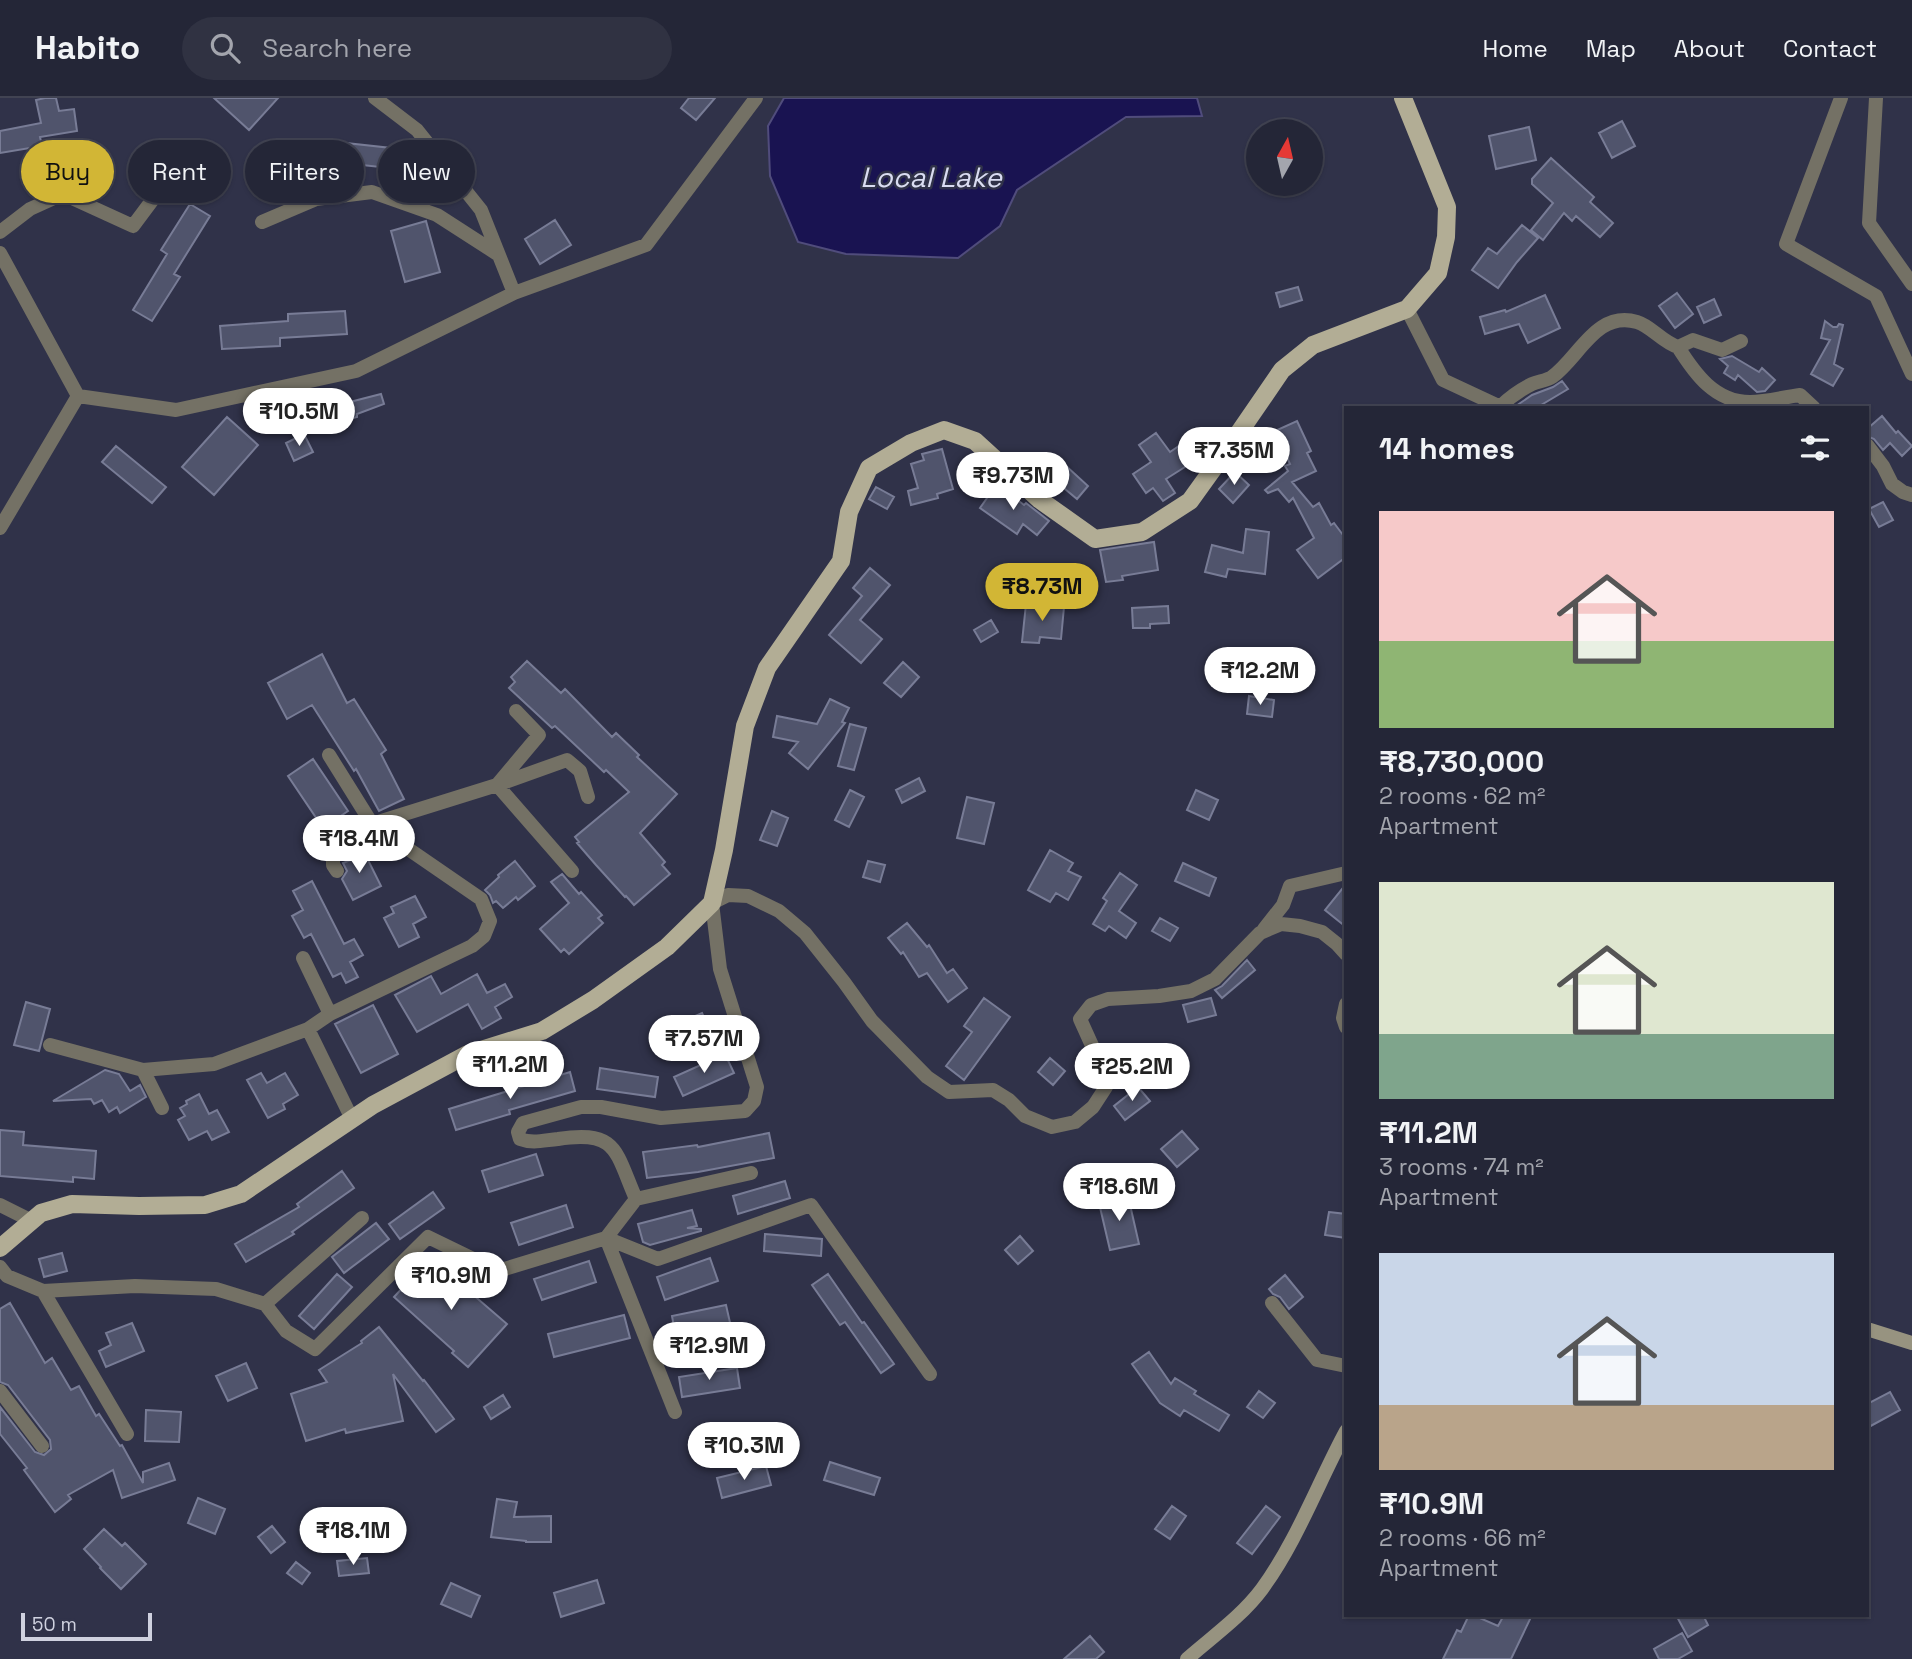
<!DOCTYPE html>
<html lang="en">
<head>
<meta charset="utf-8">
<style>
	:root { --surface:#242637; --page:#303242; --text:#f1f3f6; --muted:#a3a5ad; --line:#414352; --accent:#d2b635 }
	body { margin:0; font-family:"Space Grotesk",sans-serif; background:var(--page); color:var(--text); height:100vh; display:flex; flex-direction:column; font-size:26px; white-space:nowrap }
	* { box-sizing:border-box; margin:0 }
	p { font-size:23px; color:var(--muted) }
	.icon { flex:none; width:38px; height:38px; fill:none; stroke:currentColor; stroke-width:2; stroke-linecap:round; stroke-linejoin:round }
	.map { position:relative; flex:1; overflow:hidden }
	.sheet { position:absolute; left:1344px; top:308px; width:525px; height:1211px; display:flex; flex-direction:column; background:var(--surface); border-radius:0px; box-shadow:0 2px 5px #0004,0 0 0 2px var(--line) }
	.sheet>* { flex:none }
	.top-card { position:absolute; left:21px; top:42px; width:665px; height:63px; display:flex; gap:14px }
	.needle { width:46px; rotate:8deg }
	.fabs { position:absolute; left:1246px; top:21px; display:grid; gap:14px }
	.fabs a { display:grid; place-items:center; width:77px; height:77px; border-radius:50%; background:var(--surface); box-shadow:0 2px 5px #0004,0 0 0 2px var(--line); font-size:35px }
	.scale { position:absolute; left:21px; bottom:18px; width:131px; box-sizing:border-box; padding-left:7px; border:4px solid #cfd1df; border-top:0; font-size:19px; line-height:24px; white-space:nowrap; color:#cfd1df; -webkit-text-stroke:5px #303249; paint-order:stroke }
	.price { position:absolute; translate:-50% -60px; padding:0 16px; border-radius:24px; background:#fff; color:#222; font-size:23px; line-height:46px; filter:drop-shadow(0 2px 4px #0008) }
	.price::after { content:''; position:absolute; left:50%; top:42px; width:21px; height:16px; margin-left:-10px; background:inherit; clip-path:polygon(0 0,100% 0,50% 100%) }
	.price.current { background:var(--accent); color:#111 }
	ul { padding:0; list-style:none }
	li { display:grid; align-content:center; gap:14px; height:371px; padding:0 35px }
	li span { display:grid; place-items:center; height:217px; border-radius:0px; color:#555 }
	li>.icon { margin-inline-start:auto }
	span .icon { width:126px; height:126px; fill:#fffc; stroke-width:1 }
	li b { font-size:30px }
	h2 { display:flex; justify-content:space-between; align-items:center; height:84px; padding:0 35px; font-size:30px }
	.tag { padding:0 24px; border-radius:32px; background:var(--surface); box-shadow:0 2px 5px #0004,0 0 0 2px var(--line); font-size:24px; line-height:63px }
	.tag.current { background:var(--accent); color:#111 }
	header { display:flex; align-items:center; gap:42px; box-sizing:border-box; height:98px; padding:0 35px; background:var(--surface); border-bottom:2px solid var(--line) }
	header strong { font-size:33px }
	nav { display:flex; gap:38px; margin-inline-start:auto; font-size:24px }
	.search { width:490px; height:63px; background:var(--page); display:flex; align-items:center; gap:18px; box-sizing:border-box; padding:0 24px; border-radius:38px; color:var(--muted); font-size:26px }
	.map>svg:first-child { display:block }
</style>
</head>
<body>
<header>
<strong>Habito</strong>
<div class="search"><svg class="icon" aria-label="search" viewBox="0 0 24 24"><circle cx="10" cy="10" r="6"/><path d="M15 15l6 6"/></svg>Search here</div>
<nav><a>Home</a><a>Map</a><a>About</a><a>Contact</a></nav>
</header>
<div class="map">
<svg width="1912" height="1561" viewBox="0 0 1912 1561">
	<rect width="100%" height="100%" fill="#303249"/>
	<!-- water -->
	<path fill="#191351" stroke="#504c7c" stroke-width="2" d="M784 0H1197L1202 18 1126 19 1017 92 1000 128 958 160 846 156 798 144 770 78 768 28Z"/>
	<!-- building -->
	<path fill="#50546c" stroke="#787c96" stroke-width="2" d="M45 0H56L59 13 74 11 77 33 40 39 42 48 0 55V33L41 25 36 2Z
		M214 0H278L249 32Z
		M689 0H715L696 22 681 10Z
		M1622 23 1635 48 1612 60 1599 35Z
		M1529 29 1536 62 1496 71 1489 38Z
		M337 44 391 50 389 70 335 64Z
		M1551 60 1594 99 1590 104 1613 125 1600 139 1576 118 1572 123 1564 115 1543 142 1531 132 1553 105 1532 86V81Z
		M190 106 210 118 174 176 180 179 152 223 133 212 167 156 161 152Z
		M555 122 571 147 540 166 525 141Z
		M426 123 440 174 405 184 391 133Z
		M1522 127 1538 140 1517 164 1498 190 1472 172 1488 150 1497 156Z
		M1298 189 1302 202 1280 209 1276 195Z
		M1677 195 1693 216 1675 230 1659 208Z
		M1545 197 1560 230 1528 245 1519 226 1485 236 1480 219 1505 212 1506 214Z
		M1714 201 1721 217 1704 225 1697 209Z
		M345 213 347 236 280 240V248L222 251 220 228 288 223V216Z
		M1825 223 1833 229H1837L1839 226 1843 227 1834 266 1843 271 1833 288 1811 276 1830 242 1821 240Z
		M1732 258 1759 274 1762 270 1775 282 1765 293 1757 294 1738 277 1735 282 1724 275 1728 268 1720 261Z
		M1562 283 1568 291 1536 310H1513L1532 297 1553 289Z
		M381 296 384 306 357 316V319L342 323 338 307Z
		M1882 318 1896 335 1898 333 1912 348 1902 358 1890 345 1883 352 1874 341 1867 338V331Z
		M227 319 258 347 214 397 182 369Z
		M1297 323 1311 353 1307 355 1316 373 1292 384 1313 409 1319 405 1331 427 1334 425 1346 441V459L1318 480 1297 452 1314 440 1293 400 1289 404 1278 391 1268 395 1265 392 1288 373 1285 368 1290 366 1275 333Z
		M1156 335 1170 354 1185 344 1196 362 1166 381 1175 395 1163 403 1153 390 1146 395 1133 376 1151 364 1139 347Z
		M304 336 313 354 294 363 286 345Z
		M116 348 166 389 152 405 102 364Z
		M942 351 953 391 937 396 938 400 911 407 908 393 918 390 911 366 924 362 922 356Z
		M1065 367 1088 388 1077 401 1053 381Z
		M1235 374 1249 387 1233 405 1219 391Z
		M997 386 1024 407 1026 405 1049 423 1037 437 1023 426 1017 436 980 410Z
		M876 389 894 399 887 411 869 401Z
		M1883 404 1893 422 1879 429 1869 411Z
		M1246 431 1269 434 1265 476 1228 471 1226 479 1205 474 1212 447 1243 455Z
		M1154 444 1158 472 1122 478 1123 482 1106 484 1100 452Z
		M870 470 890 487 860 522 882 541 861 565 829 537 862 498 853 490Z
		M1026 506 1064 509 1061 541 1040 539 1039 545 1022 544Z
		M1168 508 1169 525 1150 526V530H1133L1132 510Z
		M991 522 998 534 981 544 974 532Z
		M322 556 347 605 354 601 386 652 381 656 404 701 379 713 356 671 354 673 312 607 287 621 268 585Z
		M527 563 561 595 565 591 612 639 616 635 639 657 637 659 677 696 640 735 665 764 662 767 670 776 634 807 626 798 625 799 596 767 577 745 579 744 575 739 629 694 606 672 604 674 555 628 552 630 509 590 515 584 511 579Z
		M903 564 919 579 901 599 884 585Z
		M1249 598 1274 602 1272 619 1247 616Z
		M830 601 849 610 842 624 845 625 808 671 789 655 798 644 773 639 777 618 817 626Z
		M850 626 866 630 854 672 838 668Z
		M313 661 348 713 323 730 288 678Z
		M919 680 925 693 902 705 896 692Z
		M850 692 864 699 849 729 835 722Z
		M1196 692 1218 702 1209 722 1187 712Z
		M967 699 994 705 984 746 957 740Z
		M772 713 788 720 777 748 760 742Z
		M361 748 381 788 353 802 342 781 347 773 343 765 351 762 347 755Z
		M1050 752 1073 765 1068 773 1081 779 1068 802 1056 795 1050 804 1028 792Z
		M515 763 535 788 518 802 516 799 503 810 496 803 493 805 490 797 485 792 499 779 498 777Z
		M868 763 885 767 880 784 863 779Z
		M1183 765 1216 780 1209 798 1175 783Z
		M1120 775 1137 787 1119 813 1136 825 1126 840 1109 828 1105 833 1093 826 1107 803 1103 800Z
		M562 776 579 796 581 794 602 817 598 820 603 825 569 856 564 851 561 854 540 831 569 805 551 784Z
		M312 783 344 846 354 841 363 857 350 864 358 879 346 885 341 875 333 879 311 836 304 840 292 818 303 812 293 793Z
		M1346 786V829L1325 812Z
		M415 798 426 819 413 826 419 839 399 849 384 820 394 815 391 809Z
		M1160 820 1178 830 1170 843 1152 833Z
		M907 825 927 849 929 847 947 875 953 871 967 890 948 904 927 875 919 879 903 854 901 856 888 840Z
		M1247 862 1255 872 1222 900 1215 892 1222 888Z
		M477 876 487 895 505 886 512 899 495 909 501 920 482 931 468 906 417 934 395 897 431 878 441 896Z
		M984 900 1010 919 964 982 946 968 972 934 964 928Z
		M1211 900 1216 917 1188 924 1183 907Z
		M26 904 50 911 39 953 14 947Z
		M373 907 398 956 361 975 335 926Z
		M702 915 708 929 685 939 679 925Z
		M725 956 734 975 683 998 674 979Z
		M1050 960 1065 973 1053 987 1038 974Z
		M600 970 658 979 655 999 597 991Z
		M105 972 119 976 130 993 140 987 146 999 120 1015 117 1009 109 1014 102 1002 94 1006 91 1001 53 1003Z
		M570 974 575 993 509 1012 510 1016 456 1032 449 1011Z
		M261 975 267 985 285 975 298 997 283 1006 285 1011 268 1020 247 982Z
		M1138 989 1150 1003 1125 1022 1114 1008Z
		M199 996 209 1016 217 1012 229 1034 212 1042 207 1033 189 1042 178 1022 185 1018 180 1010 187 1006 186 1003Z
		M0 1032 24 1034 23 1047 96 1053 94 1081 73 1079V1084L0 1078Z
		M1182 1033 1198 1051 1177 1069 1161 1051Z
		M769 1035 774 1060 698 1074 647 1080 643 1054 697 1047 698 1049Z
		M536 1056 543 1077 489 1094 482 1073Z
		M342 1073 354 1090 292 1134 294 1136 246 1164 235 1146 299 1109 297 1106Z
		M785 1083 790 1100 738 1116 733 1098Z
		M433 1094 444 1110 400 1141 389 1126Z
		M1128 1098 1139 1146 1110 1152 1099 1105Z
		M566 1107 573 1129 519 1147 511 1125Z
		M692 1112 697 1128 687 1130 701 1131V1133L650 1147 643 1144 638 1126Z
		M1329 1114 1346 1116V1140L1325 1137Z
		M376 1125 389 1141 344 1175 332 1159Z
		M765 1136 822 1141 821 1158 764 1153Z
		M1020 1138 1033 1153 1018 1166 1005 1152Z
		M62 1155 67 1173 44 1179 39 1161Z
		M430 1160 462 1190 464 1189 507 1226 468 1269 452 1255 454 1253 394 1199Z
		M710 1160 718 1183 665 1202 657 1179Z
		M589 1163 596 1184 542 1202 534 1181Z
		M337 1176 352 1189 314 1231 299 1218Z
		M828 1176 862 1225 864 1224 894 1266 881 1275 845 1224 840 1227 812 1187Z
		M1285 1177 1303 1199 1289 1211 1280 1199 1273 1196 1269 1191Z
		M10 1205 45 1265 52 1260 71 1292 79 1288 96 1318 99 1316 120 1348 122 1347 143 1385V1374L169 1365 175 1382 122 1400 113 1372 68 1397 71 1401 55 1414 24 1372 27 1370 0 1336V1309L35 1354 44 1357 51 1351 50 1342 8 1287 0 1284V1211Z
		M726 1207 731 1229 676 1240 672 1218Z
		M624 1217 630 1240 554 1259 548 1236Z
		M132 1225 144 1253 106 1269 99 1253 111 1247 106 1235Z
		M379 1229 423 1283 424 1282 454 1321 436 1334 393 1276 403 1323 346 1335 345 1331 306 1343 291 1296 327 1284 319 1272 362 1245 361 1243Z
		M1149 1254 1171 1286 1175 1280 1196 1293 1194 1296 1229 1317 1219 1333 1184 1312 1180 1318 1160 1305 1132 1266Z
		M246 1265 257 1290 228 1303 216 1278Z
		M737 1270 740 1290 682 1299 679 1279Z
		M1259 1293 1275 1305 1263 1320 1247 1309Z
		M1890 1294 1900 1312 1867 1330V1306Z
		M503 1297 510 1309 491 1321 484 1309Z
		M146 1312 181 1314 179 1344 145 1343Z
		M830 1364 880 1380 874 1397 824 1382Z
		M766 1368 771 1387 722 1400 717 1380Z
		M198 1400 225 1411 215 1436 188 1425Z
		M497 1401 517 1404 514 1419 551 1418V1444H526V1443L491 1439Z
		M1172 1408 1186 1418 1170 1441 1155 1431Z
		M1266 1408 1280 1419 1252 1456 1237 1445Z
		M272 1428 285 1444 271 1455 258 1439Z
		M104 1431 122 1448 125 1445 146 1466 121 1491 100 1470 101 1469 84 1451Z
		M367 1460 369 1475 339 1478 337 1463Z
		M296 1464 310 1475 302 1486 287 1475Z
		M597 1482 604 1505 561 1519 554 1495Z
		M451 1485 480 1498 471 1519 441 1506Z
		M1469 1517H1473L1498 1528 1504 1517H1532L1511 1561H1443L1457 1532 1461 1534Z
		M1676 1517H1703L1708 1527 1688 1539Z
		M1682 1535 1692 1553 1678 1561H1659L1654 1551Z
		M1090 1538 1104 1554 1096 1561H1064Z"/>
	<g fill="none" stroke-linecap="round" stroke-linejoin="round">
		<!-- minor -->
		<path stroke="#747165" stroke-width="14" d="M375 0 417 32 481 112 514 195
			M1841 0 1786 146 1876 198 1912 276
			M1876 0 1869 125 1912 186
			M262 124 316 101 372 94 437 117 499 157
			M0 134 30 111 63 96 133 128 189 53
			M0 155 78 298
			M1407 211 1443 282 1503 310
			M1678 249C1695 276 1715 304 1750 304 1766 304 1784 299 1800 297L1814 310
			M1501 308C1510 299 1520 292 1532 286 1538 283 1546 283 1552 279 1579 260 1596 212 1637 224 1651 228 1662 244 1678 249L1693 242 1722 252 1741 243
			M1867 347 1883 368 1892 386 1903 394 1912 397
			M0 430 78 298 176 312 356 273 514 195 646 147 756 0
			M516 613 539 637 497 687 567 662 580 673 588 699
			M329 657 372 726 497 687 572 773
			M1264 831 1283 807 1290 788 1346 775
			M303 860 330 916 308 931 352 1021
			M1346 906 1343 920 1346 929
			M330 916 472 848 484 838 490 823 481 801 372 726 333 751V767L337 773
			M50 947 143 972 214 966 308 931
			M143 972 162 1010
			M636 1101C615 1053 618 1032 558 1041 545 1042 533 1046 520 1041L518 1034 523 1025 581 1009H601L661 1020 745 1013 754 1003 757 989 720 871 712 805 728 797 748 798 779 813 805 835 844 884 872 923 927 979 949 994 993 992 1009 1002 1025 1018 1052 1029 1075 1024 1093 1009 1106 989 1099 963 1080 921 1091 907 1108 901 1159 898 1191 893 1215 881 1260 835 1281 826 1300 828 1322 834 1337 846 1346 856
			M0 1107 32 1123
			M0 1169 7 1178 43 1193 135 1188 216 1191 265 1206 286 1233 315 1251 428 1139 498 1173 606 1140 658 1161 811 1107 930 1276
			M43 1193 127 1336
			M1272 1205 1317 1262 1346 1268
			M265 1206 362 1120
			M0 1293 42 1348
			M675 1314 606 1140 636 1101 751 1075"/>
		<!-- secondary -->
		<path stroke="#979380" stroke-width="14" d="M1867 1231 1912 1245
			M1187 1561C1212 1539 1242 1518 1262 1491 1297 1443 1318 1385 1346 1333"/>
		<!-- primary -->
		<path stroke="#b2ad95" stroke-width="18" d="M0 1150 41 1115 72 1106 139 1108 205 1107 241 1096 373 1007 468 956 542 933 593 902 667 849 712 805 724 752 745 628 767 570 841 463 849 414 869 370 911 345 944 332 975 343 1040 402 1095 441 1142 434 1190 403 1236 339 1282 272 1313 247 1407 211 1438 175 1446 139 1447 109 1403 0"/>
	</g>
	<g text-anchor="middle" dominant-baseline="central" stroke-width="5" stroke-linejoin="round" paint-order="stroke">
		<!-- water labels -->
		<g font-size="28" font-style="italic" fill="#d9dcf1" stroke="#303249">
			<text x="931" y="79">Local Lake</text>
		</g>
	</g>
</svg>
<div class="fabs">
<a><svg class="needle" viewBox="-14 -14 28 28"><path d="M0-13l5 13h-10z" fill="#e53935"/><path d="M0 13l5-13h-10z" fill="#a3a5ad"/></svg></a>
</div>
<div class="scale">50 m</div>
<b class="price" style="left:299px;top:350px">₹10.5M</b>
<b class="price" style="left:1234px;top:389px">₹7.35M</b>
<b class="price" style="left:1013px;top:414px">₹9.73M</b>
<b class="price current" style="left:1042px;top:525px">₹8.73M</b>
<b class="price" style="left:1260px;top:609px">₹12.2M</b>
<b class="price" style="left:359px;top:777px">₹18.4M</b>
<b class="price" style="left:704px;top:977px">₹7.57M</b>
<b class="price" style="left:510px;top:1003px">₹11.2M</b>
<b class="price" style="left:1132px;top:1005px">₹25.2M</b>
<b class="price" style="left:1119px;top:1125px">₹18.6M</b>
<b class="price" style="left:451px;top:1214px">₹10.9M</b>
<b class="price" style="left:709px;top:1284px">₹12.9M</b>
<b class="price" style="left:744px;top:1384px">₹10.3M</b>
<b class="price" style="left:353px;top:1469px">₹18.1M</b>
<div class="top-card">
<a class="tag current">Buy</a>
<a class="tag">Rent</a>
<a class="tag">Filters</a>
<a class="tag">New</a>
</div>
<section class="sheet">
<h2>14 homes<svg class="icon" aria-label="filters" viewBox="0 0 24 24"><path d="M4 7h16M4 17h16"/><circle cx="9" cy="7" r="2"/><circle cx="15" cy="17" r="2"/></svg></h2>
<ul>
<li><span style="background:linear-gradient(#f6c9c9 60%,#8fb573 0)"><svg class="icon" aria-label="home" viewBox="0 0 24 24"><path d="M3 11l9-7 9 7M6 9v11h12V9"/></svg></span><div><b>₹8,730,000</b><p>2 rooms · 62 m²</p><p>Apartment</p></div></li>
<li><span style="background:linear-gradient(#dfe7d0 70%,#7fa58c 0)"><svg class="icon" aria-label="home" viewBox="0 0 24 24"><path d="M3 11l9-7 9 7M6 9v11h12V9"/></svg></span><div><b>₹11.2M</b><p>3 rooms · 74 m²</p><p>Apartment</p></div></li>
<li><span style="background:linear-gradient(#c9d6e8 70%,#b9a48a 0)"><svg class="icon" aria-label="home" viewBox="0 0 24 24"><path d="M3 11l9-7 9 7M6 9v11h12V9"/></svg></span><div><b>₹10.9M</b><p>2 rooms · 66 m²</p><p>Apartment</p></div></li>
</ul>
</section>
</div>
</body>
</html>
